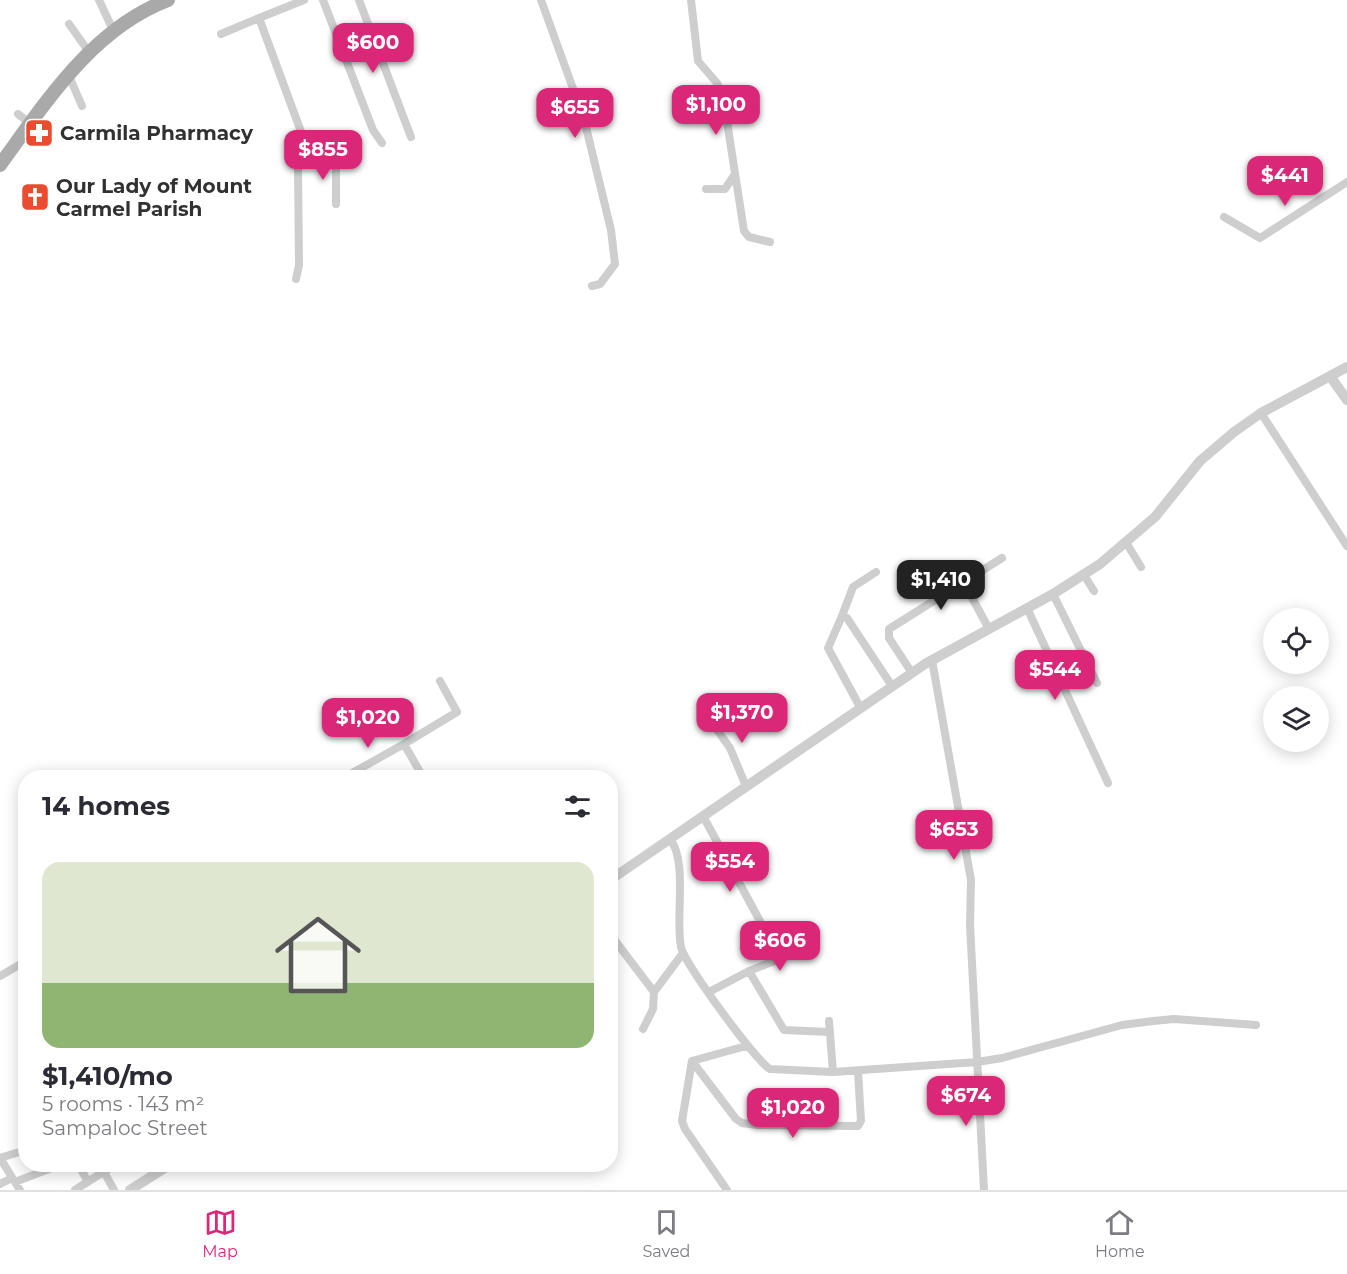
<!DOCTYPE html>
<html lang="en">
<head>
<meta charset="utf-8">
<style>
	:root { --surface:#fff; --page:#f2f2f3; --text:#2b2b33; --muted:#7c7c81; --line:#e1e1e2; --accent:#db2777 }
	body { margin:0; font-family:Montserrat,sans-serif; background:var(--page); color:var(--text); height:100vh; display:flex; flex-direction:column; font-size:22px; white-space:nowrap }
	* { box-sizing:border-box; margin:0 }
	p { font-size:20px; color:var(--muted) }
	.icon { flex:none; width:33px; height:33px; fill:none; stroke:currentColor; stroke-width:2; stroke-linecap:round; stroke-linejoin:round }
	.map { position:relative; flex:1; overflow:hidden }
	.details { position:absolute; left:18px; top:770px; width:600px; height:402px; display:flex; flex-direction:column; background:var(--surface); border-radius:24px; box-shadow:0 3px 15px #0003 }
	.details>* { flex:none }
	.buttons { position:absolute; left:1263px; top:608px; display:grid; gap:12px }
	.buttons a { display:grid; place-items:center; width:66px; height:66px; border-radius:50%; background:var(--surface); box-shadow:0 3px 15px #0003; font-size:30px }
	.price { position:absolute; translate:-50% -51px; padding:0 14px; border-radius:12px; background:var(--accent); color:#fff; font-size:20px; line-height:39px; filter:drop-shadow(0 2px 3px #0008) }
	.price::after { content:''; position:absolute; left:50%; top:36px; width:18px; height:14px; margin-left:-9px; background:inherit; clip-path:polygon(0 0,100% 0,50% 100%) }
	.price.selected { background:#222; color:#fff }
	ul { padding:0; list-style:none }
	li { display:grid; align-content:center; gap:12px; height:318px; padding:0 24px }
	li span { display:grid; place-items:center; height:186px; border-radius:18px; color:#555 }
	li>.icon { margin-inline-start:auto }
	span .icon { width:108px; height:108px; fill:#fffc; stroke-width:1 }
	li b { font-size:26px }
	h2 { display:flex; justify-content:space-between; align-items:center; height:72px; padding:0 24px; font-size:26px }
	.dock { display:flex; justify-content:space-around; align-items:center; height:84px; border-top:2px solid var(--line); background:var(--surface); font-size:16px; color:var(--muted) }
	.dock a { display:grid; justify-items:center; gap:3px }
	.dock .selected { color:var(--accent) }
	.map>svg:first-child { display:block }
</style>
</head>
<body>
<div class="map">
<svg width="1347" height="1190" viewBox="0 0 1347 1190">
	<rect width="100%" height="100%" fill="#fff"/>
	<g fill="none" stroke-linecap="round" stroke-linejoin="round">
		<!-- minor -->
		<path stroke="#cecece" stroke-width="8" d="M99 0 113 30
			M323 0 373 130 382 143
			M359 0 411 137
			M541 0 584 119 611 230 615 264 600 284 592 286
			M691 0 698 61 717 83 723 96 744 231 749 237 770 242
			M69 24 89 52
			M221 34 259 18
			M69 76 82 106
			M18 114 31 124
			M309 159 329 158 336 164V204
			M706 189H725L735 174
			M1224 217 1260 238 1347 182
			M296 279 299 265 298 168 310 156 259 18 304 0
			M1261 413 1347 546
			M1127 544 1141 567
			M1084 575 1094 591
			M963 581 989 629
			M1053 594 1097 683
			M1027 608 1108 783
			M842 616 853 587 876 572
			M932 660 971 880 970 925 984 1190
			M912 673 889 638V629L1002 558
			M860 707 828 648 842 616 847 618 892 686
			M710 720 730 748 746 786
			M345 777 404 744
			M423 777 404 744 457 712 440 681
			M703 816 780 958
			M670 839C688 861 675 918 681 947 684 963 755 1060 770 1069L833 1072 977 1062 1002 1058 1122 1025 1153 1021 1174 1019 1256 1025
			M610 934 654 992
			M749 971 802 950
			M0 976 26 961
			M709 992 749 971 784 1030 830 1032
			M829 1021 833 1072
			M643 1029 653 1009 654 992 683 953
			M692 1061 736 1119 742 1123 758 1125 858 1126 861 1121 858 1071
			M0 1158 20 1190
			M0 1158 26 1150
			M78 1164 88 1182
			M104 1172 114 1190
			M15 1182 62 1164
			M0 1184 12 1178
			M75 1190 116 1164
			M727 1190 685 1129 682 1121 692 1061 746 1046"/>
		<!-- tertiary -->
		<path stroke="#cecece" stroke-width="10" d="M1330 376 1347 400
			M610 880 925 664 1053 594 1100 564 1155 517 1200 461 1234 432 1261 413 1347 367
			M130 1190 171 1164"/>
		<!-- primary -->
		<path stroke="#a9a9a9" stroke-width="14" d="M0 165C46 102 92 29 168 0"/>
	</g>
	<!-- icons -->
	<defs>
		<g id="pharmacy-square" transform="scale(1.5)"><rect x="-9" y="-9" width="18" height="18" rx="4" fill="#eb4c30" stroke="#fff"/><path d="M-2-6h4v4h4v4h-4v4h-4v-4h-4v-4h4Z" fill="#fff"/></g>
		<g id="church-square" transform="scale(1.5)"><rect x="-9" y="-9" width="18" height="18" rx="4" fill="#eb4c30" stroke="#fff"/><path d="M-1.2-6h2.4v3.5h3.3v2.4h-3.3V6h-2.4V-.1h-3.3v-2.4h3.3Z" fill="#fff"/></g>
	</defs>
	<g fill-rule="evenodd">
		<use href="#pharmacy-square" x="39" y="133"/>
		<use href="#church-square" x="35" y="197"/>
	</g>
	<g text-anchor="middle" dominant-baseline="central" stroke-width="6" stroke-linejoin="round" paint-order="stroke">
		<!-- poi labels -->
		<g font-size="20" font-weight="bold" fill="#313131" stroke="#fff" text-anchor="start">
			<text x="60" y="133">Carmila Pharmacy</text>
			<text x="56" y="186">Our Lady of Mount<tspan x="56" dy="23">Carmel Parish</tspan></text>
		</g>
	</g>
</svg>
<div class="buttons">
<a><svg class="icon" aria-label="locate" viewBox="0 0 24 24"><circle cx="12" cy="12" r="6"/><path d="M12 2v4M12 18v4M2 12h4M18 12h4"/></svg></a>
<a><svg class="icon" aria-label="layers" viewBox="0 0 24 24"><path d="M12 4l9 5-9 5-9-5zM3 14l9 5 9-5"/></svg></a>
</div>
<b class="price" style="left:373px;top:74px">$600</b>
<b class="price" style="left:716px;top:136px">$1,100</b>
<b class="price" style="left:575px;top:139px">$655</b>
<b class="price" style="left:323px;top:181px">$855</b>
<b class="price" style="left:1285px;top:207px">$441</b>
<b class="price selected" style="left:941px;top:611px">$1,410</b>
<b class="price" style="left:1055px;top:701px">$544</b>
<b class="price" style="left:742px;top:744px">$1,370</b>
<b class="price" style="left:368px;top:749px">$1,020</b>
<b class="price" style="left:954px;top:861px">$653</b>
<b class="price" style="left:730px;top:893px">$554</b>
<b class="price" style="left:780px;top:972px">$606</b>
<b class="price" style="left:966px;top:1127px">$674</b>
<b class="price" style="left:793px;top:1139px">$1,020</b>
<section class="details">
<h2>14 homes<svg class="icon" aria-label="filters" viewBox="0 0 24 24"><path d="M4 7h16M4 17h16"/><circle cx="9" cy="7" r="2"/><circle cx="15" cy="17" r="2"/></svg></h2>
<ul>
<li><span style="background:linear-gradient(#dfe7d0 65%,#8fb573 0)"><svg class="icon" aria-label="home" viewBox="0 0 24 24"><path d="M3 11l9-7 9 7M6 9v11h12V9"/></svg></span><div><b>$1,410/mo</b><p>5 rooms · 143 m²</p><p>Sampaloc Street</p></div></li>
</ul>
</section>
</div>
<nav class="dock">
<a class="selected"><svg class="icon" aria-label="map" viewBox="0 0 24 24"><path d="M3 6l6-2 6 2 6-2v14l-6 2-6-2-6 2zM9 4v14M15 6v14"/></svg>Map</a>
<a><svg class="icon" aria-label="saved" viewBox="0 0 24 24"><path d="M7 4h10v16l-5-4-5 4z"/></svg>Saved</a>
<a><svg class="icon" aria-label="home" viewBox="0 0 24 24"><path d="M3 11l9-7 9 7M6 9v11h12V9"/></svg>Home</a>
</nav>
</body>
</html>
